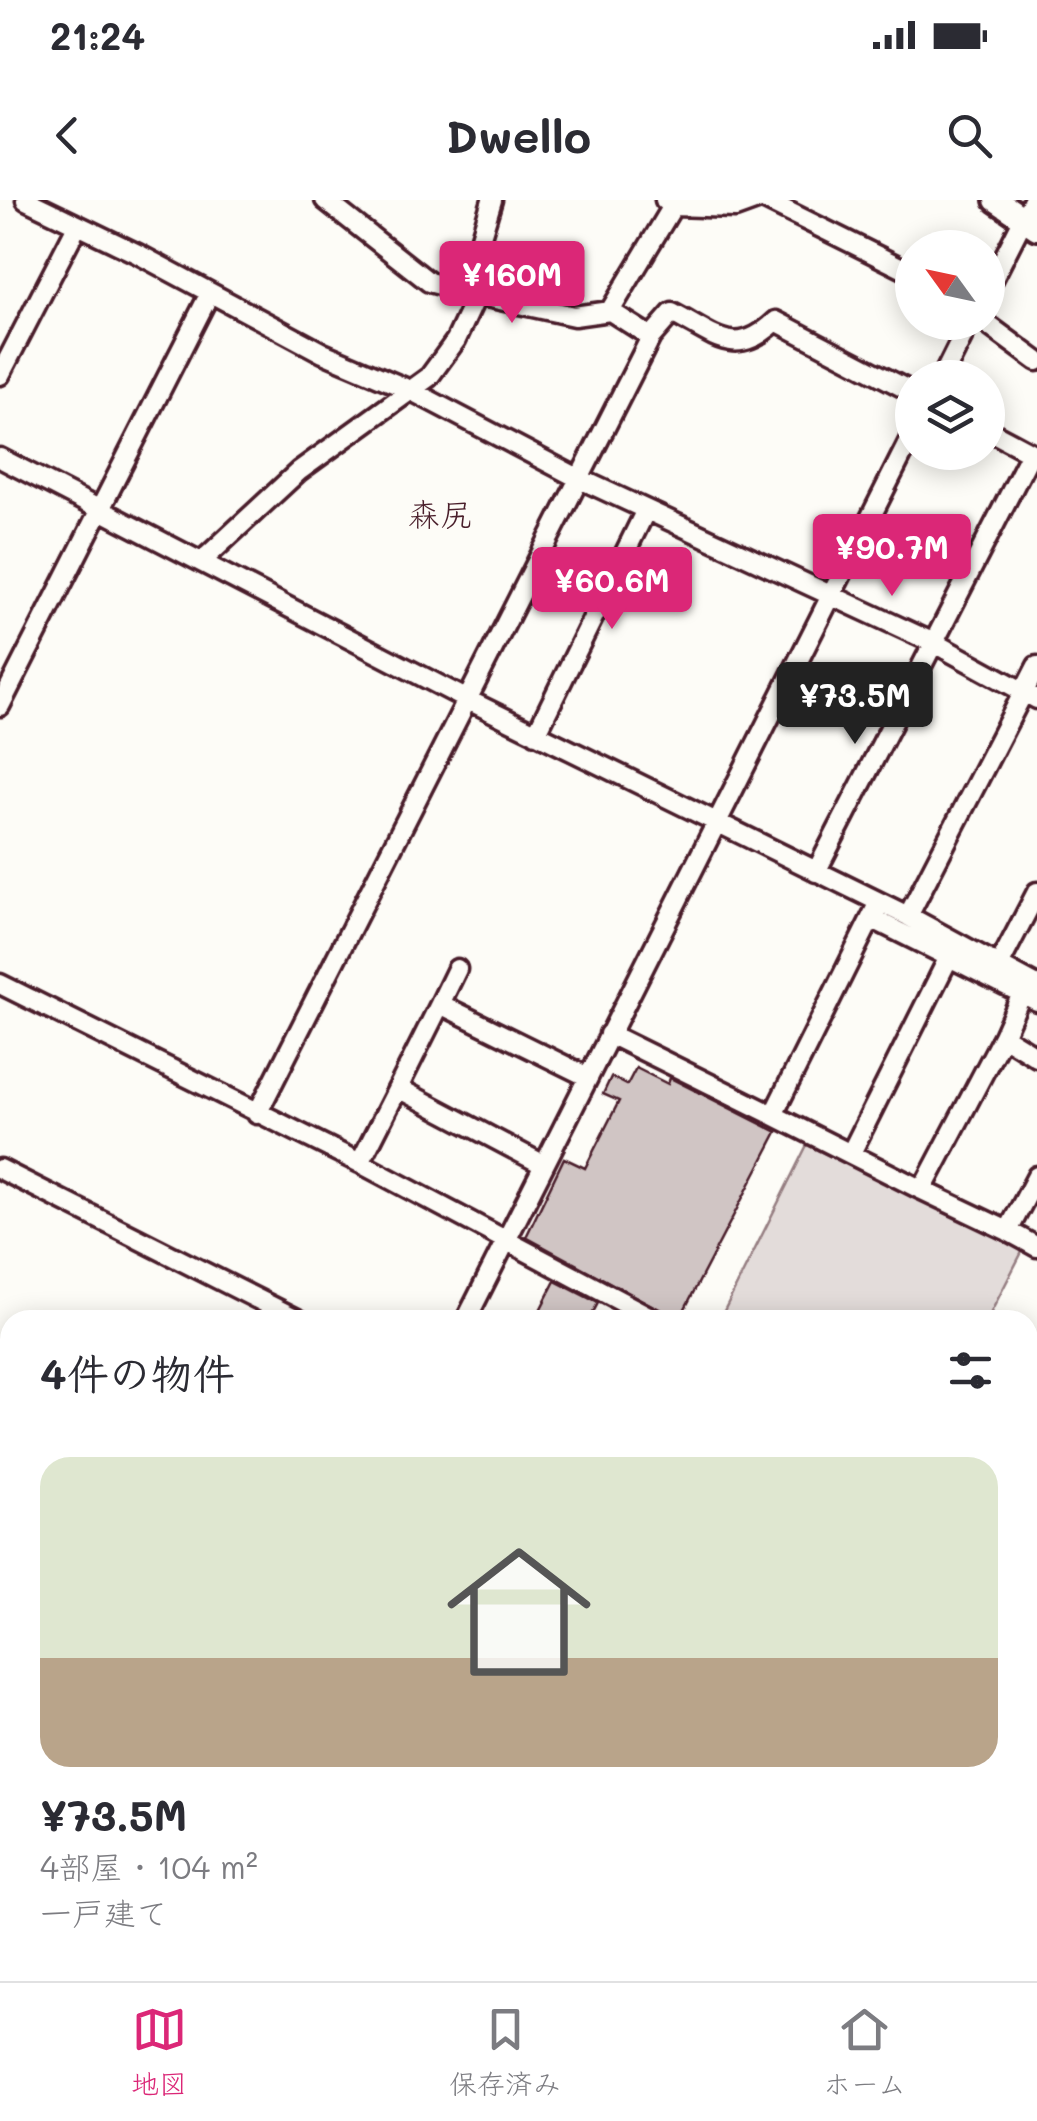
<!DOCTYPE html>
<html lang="ja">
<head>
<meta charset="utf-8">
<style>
	:root { --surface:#fff; --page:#f2f2f3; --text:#2b2b33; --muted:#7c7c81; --line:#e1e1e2; --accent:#db2777 }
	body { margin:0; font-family:Mali,"Klee One",sans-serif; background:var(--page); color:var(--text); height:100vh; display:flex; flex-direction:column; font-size:38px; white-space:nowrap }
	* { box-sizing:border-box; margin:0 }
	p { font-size:32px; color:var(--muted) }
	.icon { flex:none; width:55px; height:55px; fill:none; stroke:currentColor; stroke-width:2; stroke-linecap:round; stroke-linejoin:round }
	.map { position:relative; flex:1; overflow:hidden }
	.drawer { position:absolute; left:0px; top:1110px; width:1038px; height:672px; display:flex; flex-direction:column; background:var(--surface); border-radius:30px 30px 0 0; box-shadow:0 5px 25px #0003 }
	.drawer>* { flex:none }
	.needle { width:65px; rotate:303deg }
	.buttons { position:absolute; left:895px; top:30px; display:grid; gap:20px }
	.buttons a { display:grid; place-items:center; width:110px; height:110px; border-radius:50%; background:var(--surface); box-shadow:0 5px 25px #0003; font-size:50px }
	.price { position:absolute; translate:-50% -85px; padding:0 22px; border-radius:10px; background:var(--accent); color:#fff; font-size:32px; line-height:65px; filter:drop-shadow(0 2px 5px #0008) }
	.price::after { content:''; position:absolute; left:50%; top:60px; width:30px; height:22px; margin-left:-15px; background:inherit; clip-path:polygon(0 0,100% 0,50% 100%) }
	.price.on { background:#222; color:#fff }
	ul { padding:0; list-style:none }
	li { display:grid; align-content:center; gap:20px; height:530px; padding:0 40px }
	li+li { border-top:2px solid var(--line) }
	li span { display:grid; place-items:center; height:310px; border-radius:30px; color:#555 }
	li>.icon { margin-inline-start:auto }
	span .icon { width:180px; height:180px; fill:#fffc; stroke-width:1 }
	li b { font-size:42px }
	h2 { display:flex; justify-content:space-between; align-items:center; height:120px; padding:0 40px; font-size:42px }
	.status { display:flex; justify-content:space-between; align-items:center; height:70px; padding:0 50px; background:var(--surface); direction:ltr }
	.status svg { height:28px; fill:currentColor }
	header { display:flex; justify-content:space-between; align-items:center; height:130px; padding:0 40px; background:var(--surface); font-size:45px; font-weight:800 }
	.tab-bar { display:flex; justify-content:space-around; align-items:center; height:140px; border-top:2px solid var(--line); background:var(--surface); font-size:28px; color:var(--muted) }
	.tab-bar a { display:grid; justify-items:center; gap:5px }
	.tab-bar .on { color:var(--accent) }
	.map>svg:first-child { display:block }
</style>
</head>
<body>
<div class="status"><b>21:24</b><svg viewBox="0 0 49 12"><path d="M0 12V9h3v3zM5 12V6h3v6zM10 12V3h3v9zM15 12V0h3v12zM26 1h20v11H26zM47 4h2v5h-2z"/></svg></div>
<header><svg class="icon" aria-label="back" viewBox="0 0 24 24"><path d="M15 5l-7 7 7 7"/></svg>Dwello<svg class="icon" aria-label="search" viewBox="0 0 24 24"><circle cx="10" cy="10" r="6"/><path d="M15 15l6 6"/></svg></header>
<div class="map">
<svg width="1037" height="1781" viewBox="0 0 1037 1781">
	<rect width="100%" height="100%" fill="#fdfcf7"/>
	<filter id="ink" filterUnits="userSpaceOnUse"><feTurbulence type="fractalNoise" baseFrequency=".01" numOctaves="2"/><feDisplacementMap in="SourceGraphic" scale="20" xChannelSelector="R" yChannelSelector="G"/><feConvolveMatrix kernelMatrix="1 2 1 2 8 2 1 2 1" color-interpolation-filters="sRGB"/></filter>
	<g filter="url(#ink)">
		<!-- green -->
		<path fill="#e3dcda" stroke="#967e82" stroke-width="2.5" d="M807 945 1023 1050 987 1120H738L723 1113Z"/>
		<!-- building -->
		<path fill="#d0c5c4" stroke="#4a1f2b" stroke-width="2.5" d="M636 868 668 884 670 878 777 932 679 1120 526 1037 564 958 585 968 619 901 603 894 611 877 627 885Z
			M555 1081 598 1103 589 1120H535Z"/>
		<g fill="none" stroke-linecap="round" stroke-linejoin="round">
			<!-- minor casing -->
			<g stroke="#4a1f2b" stroke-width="25">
				<path id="minor" d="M26 0 138 54 323 153 410 190 578 278 936 444 1037 499
					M325 0 429 82 477 95 478 47 492 0
					M665 0 673 6 735 8 757 0
					M765 0 912 73
					M988 89 1033 0
					M610 111 673 6
					M984 122 1037 161
					M0 175 77 26
					M942 178 970 122
					M988 230 1037 256
					M0 258 464 498 908 716 1037 786
					M202 361 299 271 429 177 456 140 477 95 574 116 610 111 651 137
					M0 506 210 93
					M536 534 646 310
					M816 672 1031 253
					M908 716 1037 466
					M871 718 1037 801
					M998 767 1037 692
					M0 784 360 963 656 1120
					M1025 787 1003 836 1037 857
					M440 804 457 769
					M609 834 773 915 879 702
					M1003 836 922 990 1008 1031
					M398 888 440 804 588 877
					M257 914 651 137 672 113C715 135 735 160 776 121L912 192
					M773 915 922 990
					M851 953 956 743
					M360 963 398 888 544 965
					M0 969 299 1120
					M1037 976 1008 1031 1037 1047
					M466 1120 912 235
					M1028 1177 1037 1154
					M1028 1280 1037 1284
					M0 1323H10
					M1028 1468 1037 1471
					M1028 1710 1037 1709
					M555 1772 572 1781
					M104 1781 107 1772
					M139 1781 143 1772
					M317 1781 320 1772
					M702 1781 706 1772"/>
			</g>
			<!-- major casing -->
			<g stroke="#4a1f2b" stroke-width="30">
				<path id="major" d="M996 0 1037 28
					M1028 1548 1037 1543
					M0 1756 10 1759
					M55 1772 77 1781
					M599 1781 614 1772"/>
			</g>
			<!-- minor -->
			<use href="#minor" stroke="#fdfcf7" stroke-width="18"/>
			<!-- major -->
			<use href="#major" stroke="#fdfcf7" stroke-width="22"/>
			<!-- rail casing -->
			<g stroke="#4a1f2b" stroke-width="8">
				<path id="rail" d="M0 1503 10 1508
					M510 1772 526 1781"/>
			</g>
			<!-- rail -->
			<use href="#rail" stroke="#fdfcf7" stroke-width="4" stroke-dasharray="11" stroke-linecap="butt"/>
		</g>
	</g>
	<g text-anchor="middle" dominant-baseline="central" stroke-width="9" stroke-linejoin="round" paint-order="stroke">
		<!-- neighbourhood labels -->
		<g font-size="32" fill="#4a1f2b" stroke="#fdfcf7">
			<text x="440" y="313">森尻</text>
		</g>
	</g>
</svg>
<div class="buttons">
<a><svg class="needle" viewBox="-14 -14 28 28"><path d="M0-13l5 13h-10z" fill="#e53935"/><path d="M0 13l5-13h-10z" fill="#7c7c81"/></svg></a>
<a><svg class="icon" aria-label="layers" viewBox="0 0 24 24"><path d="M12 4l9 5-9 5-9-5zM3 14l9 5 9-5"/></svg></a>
</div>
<b class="price" style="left:512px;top:126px">¥160M</b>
<b class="price" style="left:892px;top:399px">¥90.7M</b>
<b class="price" style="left:612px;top:432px">¥60.6M</b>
<b class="price on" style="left:855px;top:547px">¥73.5M</b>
<section class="drawer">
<h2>4件の物件<svg class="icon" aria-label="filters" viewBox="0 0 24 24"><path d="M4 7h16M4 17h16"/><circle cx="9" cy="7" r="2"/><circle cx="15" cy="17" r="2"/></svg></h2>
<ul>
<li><span style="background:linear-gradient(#dfe7d0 65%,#b9a48a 0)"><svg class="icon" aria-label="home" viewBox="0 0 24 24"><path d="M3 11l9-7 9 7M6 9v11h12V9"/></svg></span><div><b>¥73.5M</b><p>4部屋 · 104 m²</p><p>一戸建て</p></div></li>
</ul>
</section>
</div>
<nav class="tab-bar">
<a class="on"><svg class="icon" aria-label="map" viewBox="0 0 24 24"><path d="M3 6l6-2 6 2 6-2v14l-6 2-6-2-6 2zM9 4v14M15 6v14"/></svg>地図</a>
<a><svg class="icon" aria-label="saved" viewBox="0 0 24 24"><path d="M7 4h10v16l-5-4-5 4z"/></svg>保存済み</a>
<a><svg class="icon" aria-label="home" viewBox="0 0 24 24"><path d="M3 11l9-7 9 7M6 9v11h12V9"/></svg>ホーム</a>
</nav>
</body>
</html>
